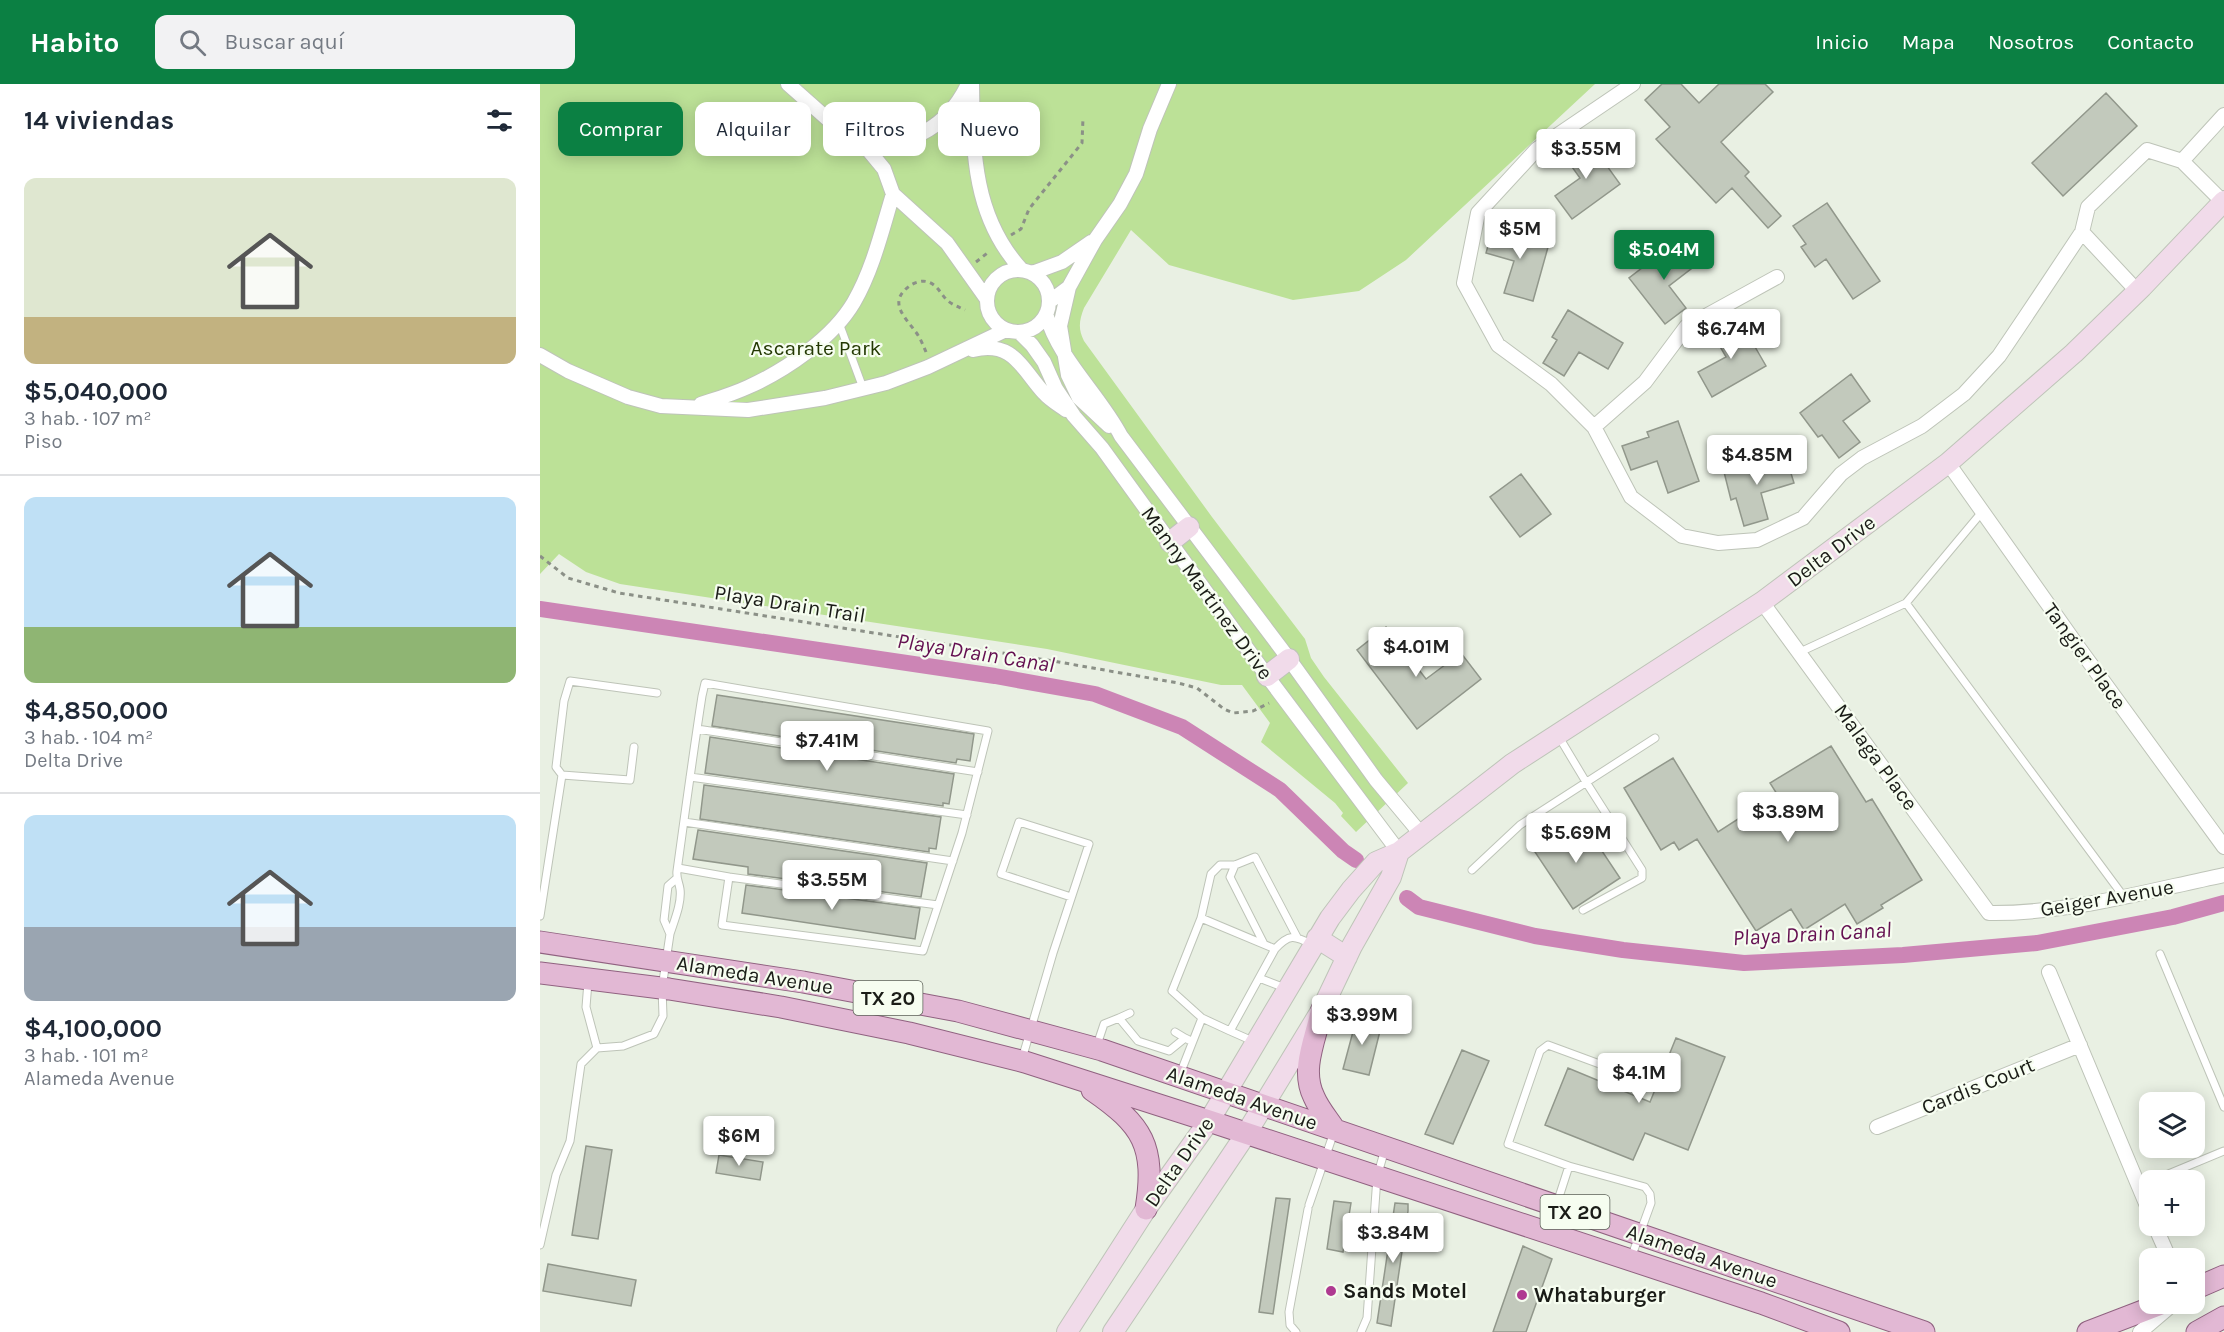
<!DOCTYPE html>
<html lang="es">
<head>
<meta charset="utf-8">
<style>
	:root { --surface:#fff; --page:#f2f2f3; --text:#1f2937; --muted:#747a83; --line:#e0e1e3; --accent:#0b8043 }
	body { margin:0; font-family:Karla,sans-serif; background:var(--page); color:var(--text); height:100vh; display:flex; flex-direction:column; font-size:22px; white-space:nowrap }
	* { box-sizing:border-box; margin:0 }
	p { font-size:20px; color:var(--muted) }
	.icon { flex:none; width:33px; height:33px; fill:none; stroke:currentColor; stroke-width:2; stroke-linecap:round; stroke-linejoin:round }
	.map { position:relative; flex:1; overflow:hidden }
	.details { display:flex; flex-direction:column; background:var(--surface); width:540px }
	.details>* { flex:none }
	.banner { position:absolute; left:18px; top:18px; width:570px; height:54px; display:flex; gap:12px }
	.fabs { position:absolute; left:1599px; top:1008px; display:grid; gap:12px }
	.fabs a { display:grid; place-items:center; width:66px; height:66px; border-radius:12px; background:var(--surface); box-shadow:0 3px 15px #0003; font-size:30px }
	.price { position:absolute; translate:-50% -51px; padding:0 14px; border-radius:6px; background:#fff; color:#222; font-size:20px; line-height:39px; filter:drop-shadow(0 2px 3px #0008) }
	.price::after { content:''; position:absolute; left:50%; top:36px; width:18px; height:14px; margin-left:-9px; background:inherit; clip-path:polygon(0 0,100% 0,50% 100%) }
	.price.active { background:var(--accent); color:#fff }
	ul { padding:0; list-style:none }
	li { display:grid; align-content:center; gap:12px; height:318px; padding:0 24px }
	li+li { border-top:2px solid var(--line) }
	li span { display:grid; place-items:center; height:186px; border-radius:12px; color:#555 }
	li>.icon { margin-inline-start:auto }
	span .icon { width:108px; height:108px; fill:#fffc; stroke-width:1 }
	li b { font-size:26px }
	h2 { display:flex; justify-content:space-between; align-items:center; height:72px; padding:0 24px; font-size:26px }
	.chip { padding:0 21px; border-radius:12px; background:var(--surface); box-shadow:0 3px 15px #0003; font-size:21px; line-height:54px }
	.chip.active { background:var(--accent); color:#fff }
	header { display:flex; align-items:center; gap:36px; box-sizing:border-box; height:84px; padding:0 30px; background:var(--accent); color:#fff }
	header strong { font-size:28px }
	nav { display:flex; gap:33px; margin-inline-start:auto; font-size:21px }
	.search { width:420px; height:54px; background:var(--page); display:flex; align-items:center; gap:15px; box-sizing:border-box; padding:0 21px; border-radius:12px; color:var(--muted); font-size:22px }
	main { display:flex; flex:1; min-height:0 }
	.map>svg:first-child { display:block }
</style>
</head>
<body>
<header>
<strong>Habito</strong>
<div class="search"><svg class="icon" aria-label="search" viewBox="0 0 24 24"><circle cx="10" cy="10" r="6"/><path d="M15 15l6 6"/></svg>Buscar aquí</div>
<nav><a>Inicio</a><a>Mapa</a><a>Nosotros</a><a>Contacto</a></nav>
</header>
<main>
<section class="details">
<h2>14 viviendas<svg class="icon" aria-label="filters" viewBox="0 0 24 24"><path d="M4 7h16M4 17h16"/><circle cx="9" cy="7" r="2"/><circle cx="15" cy="17" r="2"/></svg></h2>
<ul>
<li><span style="background:linear-gradient(#dfe7d0 75%,#c2b280 0)"><svg class="icon" aria-label="home" viewBox="0 0 24 24"><path d="M3 11l9-7 9 7M6 9v11h12V9"/></svg></span><div><b>$5,040,000</b><p>3 hab. · 107 m²</p><p>Piso</p></div></li>
<li><span style="background:linear-gradient(#bfe0f5 70%,#8fb573 0)"><svg class="icon" aria-label="home" viewBox="0 0 24 24"><path d="M3 11l9-7 9 7M6 9v11h12V9"/></svg></span><div><b>$4,850,000</b><p>3 hab. · 104 m²</p><p>Delta Drive</p></div></li>
<li><span style="background:linear-gradient(#bfe0f5 60%,#9aa5b1 0)"><svg class="icon" aria-label="home" viewBox="0 0 24 24"><path d="M3 11l9-7 9 7M6 9v11h12V9"/></svg></span><div><b>$4,100,000</b><p>3 hab. · 101 m²</p><p>Alameda Avenue</p></div></li>
</ul>
</section>
<div class="map">
<svg width="1684" height="1248" viewBox="0 0 1684 1248">
	<rect width="100%" height="100%" fill="#e9f0e3"/>
	<!-- green -->
	<path fill="#bce197" d="M0 0H1055L866 176 819 207 753 216 629 181 591 146 544 224C539 237 538 245 544 257L672 433 765 555 771 574 784 593 868 699 816 748 801 732 803 729 795 719 721 658 730 639 702 601H681L507 565 80 500 46 488 19 470 0 490Z"/>
	<g fill="none" stroke-linecap="round" stroke-linejoin="round">
		<!-- canal -->
		<path stroke="#cc85b5" stroke-width="16" d="M0 525 455 592 555 610 642 643 740 706 803 767 816 776
			M867 814 879 823 995 852 1083 866 1204 879 1363 871 1497 859 1633 833 1684 819"/>
	</g>
	<!-- building -->
	<path fill="#c2c9bc" stroke="#91978b" stroke-width="1.5" d="M1122 0H1141L1159 19 1179 0H1225L1233 8 1181 58 1209 88 1205 92 1241 132 1228 144 1192 104 1176 119 1116 55 1130 43 1105 16Z
		M1566 9 1597 42 1523 112 1492 79Z
		M1042 55 1059 77 1062 75 1080 100 1032 135 1015 112 1040 94 1022 69Z
		M1287 119 1340 197 1313 215 1286 175 1275 183 1261 163 1266 160 1253 142Z
		M953 144 980 152 981 148 1010 156 993 217 964 209 974 177 946 169Z
		M1137 157 1156 181 1129 202 1146 224 1125 240 1089 194Z
		M1028 226 1083 259 1068 285 1039 268 1024 292 1003 279 1017 256 1012 253Z
		M1193 234 1207 258 1211 256 1226 282 1172 313 1158 288 1186 273 1171 247Z
		M1311 290 1330 317 1303 337 1320 358 1299 374 1282 351 1278 353 1260 329Z
		M1138 337 1159 397 1128 409 1117 377 1091 386 1082 362 1109 353 1107 348Z
		M1245 370 1254 399 1221 409 1228 435 1204 442 1196 414 1191 416 1184 388Z
		M981 390 1011 430 980 453 950 413Z
		M846 543 886 595 921 569 941 595 877 645 817 566Z
		M177 611 434 650 430 677 417 675 416 679 172 642Z
		M170 653 414 690 409 720 403 719V722L165 689Z
		M1291 662 1326 718 1332 715 1382 796 1341 821 1343 824 1317 840 1305 820 1264 846 1251 825 1216 847 1157 755 1139 766 1134 758 1121 766 1084 704 1133 674 1178 748 1237 710 1230 699Z
		M164 701 401 733 396 765 389 764V768L160 735Z
		M1040 734 1080 794 1033 825 993 765Z
		M158 746 387 779 381 813 208 790V783L153 775Z
		M206 801 380 824 375 855 202 829Z
		M818 929 832 933 830 940 841 943 829 991 803 985Z
		M1136 954 1185 973 1148 1066 1105 1049 1093 1076 1005 1041 1028 984 1110 1018Z
		M922 966 949 977 913 1060 885 1050Z
		M46 1062 72 1066 58 1155 32 1151Z
		M179 1071 223 1078 220 1096 176 1089Z
		M736 1114 750 1115 733 1230 719 1228Z
		M794 1117 811 1119 803 1168 787 1165Z
		M855 1119 868 1120V1127L851 1242 837 1239Z
		M983 1162 1012 1175 986 1248H953Z
		M8 1180 96 1196 91 1222 3 1207Z"/>
	<g fill="none" stroke-linecap="round" stroke-linejoin="round">
		<!-- lane casing -->
		<g stroke="#bec4b8" stroke-width="9">
			<path id="lane" d="M299 239 323 304
				M1366 519 1584 813
				M1260 568 1366 519 1442 428
				M157 645 438 688
				M1019 653 1046 698 1102 786V794L1043 826
				M22 691 16 683 24 617 30 597 117 609
				M150 693 427 731
				M144 738 413 777
				M695 781 690 793 724 860
				M932 786 980 741 1115 654
				M189 793 398 821
				M136 795 128 802 124 836 130 850C134 837 142 819 140 805 139 798 136 794 137 787 145 729 153 670 162 612L165 599 448 647 422 749 383 867 182 841 189 793 138 784
				M0 832 22 691 90 696 94 663
				M661 834 735 865
				M1620 870 1684 1023
				M719 894 745 904
				M48 898 46 923 57 964
				M579 934 590 929
				M662 934 690 947
				M635 948 645 954
				M715 958 690 947 735 865C749 850 754 851 771 860
				M557 961 564 940 579 934 598 957 629 967 645 954 651 957
				M482 975 513 869 549 760 479 738 461 790 531 813
				M640 990 662 934 632 907 661 834 671 790 680 781H695L715 773 757 853
				M1029 1082 968 1060 1000 967 1008 961 1103 996
				M1614 1096 1684 1067
				M769 1121 794 1048
				M1008 1147 1029 1082 1105 1103 1110 1110 1111 1119 1091 1174
				M0 1161 16 1091 30 1057 41 980 57 964 83 962 114 950 123 932 122 904 130 850
				M756 1248 750 1241 749 1228 768 1125
				M821 1248 827 1234 837 1093 845 1065"/>
		</g>
		<!-- street casing -->
		<g stroke="#bec4b8" stroke-width="16">
			<path id="street" d="M248 0 292 39 325 62 344 85 353 110 407 159 446 214
				M432 0C433 67 433 132 481 185
				M1093 0 997 65 938 129 924 199 958 261 1011 300 1054 343 1091 413 1142 452 1178 459 1217 456 1263 434 1301 390 1322 374 1382 342 1424 310 1459 272 1486 232 1542 148 1548 123 1607 66 1642 77 1683 118
				M325 62C372 61 408 43 428 0
				M1642 77 1684 31
				M1542 148 1598 208
				M447 217a31 31 0 1 1 62 0a31 31 0 1 1-62 0Z
				M492 189 522 178 551 158
				M529 203 520 242 528 291 539 314 569 342
				M509 218 529 203 555 156 580 120 596 90 610 45 629 0
				M506 230C519 276 559 310 581 352L749 575 836 696 881 750
				M479 248 492 261 504 278 516 305 534 332 562 364 727 592 859 768
				M433 266C473 256 482 285 504 309 510 316 519 321 526 326
				M0 271 28 287 88 313 121 322 208 326 285 314 346 299 388 283 466 246
				M161 320C176 315 193 310 208 303 246 286 293 254 314 218 333 185 342 146 353 110
				M1054 343 1105 298 1146 243 1237 193
				M1408 379 1539 564 1684 763
				M1222 518 1449 829C1528 830 1607 807 1684 791
				M1509 888 1610 1129
				M1337 1043 1540 961
				M1615 1142 1629 1174
				M1600 1248 1633 1220"/>
		</g>
		<!-- secondary casing -->
		<g stroke="#bec4b8" stroke-width="22">
			<path id="secondary" d="M630 458 649 443
				M727 592 749 575
				M777 854 807 873
				M527 1248 606 1125 669 1037 790 834 811 806 836 778 859 768 972 680 1222 518 1408 379 1534 269 1602 203 1684 117
				M573 1248 706 1050 782 925 812 862 851 793 859 768"/>
		</g>
		<!-- primary casing -->
		<g stroke="#906280" stroke-width="23">
			<path id="primary" d="M0 858 263 898 418 927 562 966 1384 1248
				M0 889 129 905 241 923 369 949 485 978 669 1037 1221 1219 1299 1248
				M782 925C776 954 760 985 774 1013 779 1025 788 1035 795 1046
				M552 1006C603 1041 616 1062 606 1125
				M1654 1205 1684 1192
				M1548 1248 1621 1220
				M1657 1248 1684 1233"/>
		</g>
		<!-- path -->
		<path stroke="#8b9087" stroke-width="3" stroke-dasharray="4.5 4.5" stroke-linecap="butt" d="M471 151 481 145 489 125 542 59 543 34
			M436 178 450 167
			M386 268C383 261 380 253 375 247 364 232 347 217 371 201 376 198 383 196 388 198 398 201 401 211 408 217 413 221 419 223 425 226
			M0 472 28 494 79 509 513 577 638 599 657 604 684 625 693 629 713 627 729 619"/>
		<!-- lane -->
		<use href="#lane" stroke="#fff" stroke-width="7"/>
		<!-- street -->
		<use href="#street" stroke="#fff" stroke-width="14"/>
		<!-- secondary -->
		<use href="#secondary" stroke="#f1dbea" stroke-width="20"/>
		<!-- primary -->
		<use href="#primary" stroke="#e2b8d4" stroke-width="21"/>
	</g>
	<!-- markers -->
	<g fill="#af3a91" stroke="#f6fdf0" stroke-width="2">
		<circle cx="791" cy="1207" r="6"/>
		<circle cx="982" cy="1211" r="6"/>
	</g>
	<g text-anchor="middle" dominant-baseline="central" stroke-width="4.5" stroke-linejoin="round" paint-order="stroke">
		<!-- shield labels -->
		<g fill="#f6fdf0" stroke="#5c6058" stroke-width="1.5">
			<rect x="313.5" y="897" width="69" height="34" rx="4.5"/>
			<rect x="1000.5" y="1111" width="69" height="34" rx="4.5"/>
		</g>
		<g font-size="20" font-weight="bold" fill="#1a1c17">
			<text x="348" y="914">TX 20</text>
			<text x="1035" y="1128">TX 20</text>
		</g>
		<!-- park labels -->
		<g font-size="21" fill="#233802" stroke="#f6fdf0">
			<text x="276" y="264">Ascarate Park</text>
		</g>
		<!-- street labels -->
		<g font-size="21" fill="#1a1c17" stroke="#f6fdf0">
			<text transform="translate(1291 467) rotate(-37)">Delta Drive</text>
			<text transform="translate(667 509) rotate(54)">Manny Martinez Drive</text>
			<text transform="translate(250 520) rotate(9)">Playa Drain Trail</text>
			<text transform="translate(1545 572) rotate(54)">Tangier Place</text>
			<text transform="translate(1336 673) rotate(54)">Malaga Place</text>
			<text transform="translate(1567 814) rotate(-10)">Geiger Avenue</text>
			<text transform="translate(215 891) rotate(9)">Alameda Avenue</text>
			<text transform="translate(1438 1002) rotate(-22)">Cardis Court</text>
			<text transform="translate(702 1014) rotate(19)">Alameda Avenue</text>
			<text transform="translate(639 1078) rotate(-55)">Delta Drive</text>
			<text transform="translate(1162 1172) rotate(19)">Alameda Avenue</text>
		</g>
		<!-- poi labels -->
		<g font-size="21" font-weight="bold" fill="#1a1c17" stroke="#f6fdf0" text-anchor="start">
			<text x="803" y="1207">Sands Motel</text>
			<text x="994" y="1211">Whataburger</text>
		</g>
		<!-- water labels -->
		<g font-size="22" font-style="italic" fill="#641051" stroke="#f6fdf0">
			<text transform="translate(436 569) rotate(9)">Playa Drain Canal</text>
			<text transform="translate(1272 850) rotate(-3)">Playa Drain Canal</text>
		</g>
	</g>
</svg>
<div class="fabs">
<a><svg class="icon" aria-label="layers" viewBox="0 0 24 24"><path d="M12 4l9 5-9 5-9-5zM3 14l9 5 9-5"/></svg></a>
<a>+</a>
<a>−</a>
</div>
<b class="price" style="left:1046px;top:96px">$3.55M</b>
<b class="price" style="left:980px;top:176px">$5M</b>
<b class="price active" style="left:1124px;top:197px">$5.04M</b>
<b class="price" style="left:1191px;top:276px">$6.74M</b>
<b class="price" style="left:1217px;top:402px">$4.85M</b>
<b class="price" style="left:876px;top:594px">$4.01M</b>
<b class="price" style="left:287px;top:688px">$7.41M</b>
<b class="price" style="left:1248px;top:759px">$3.89M</b>
<b class="price" style="left:1036px;top:780px">$5.69M</b>
<b class="price" style="left:292px;top:827px">$3.55M</b>
<b class="price" style="left:822px;top:962px">$3.99M</b>
<b class="price" style="left:1099px;top:1020px">$4.1M</b>
<b class="price" style="left:199px;top:1083px">$6M</b>
<b class="price" style="left:853px;top:1180px">$3.84M</b>
<div class="banner">
<a class="chip active">Comprar</a>
<a class="chip">Alquilar</a>
<a class="chip">Filtros</a>
<a class="chip">Nuevo</a>
</div>
</div>
</main>
</body>
</html>
